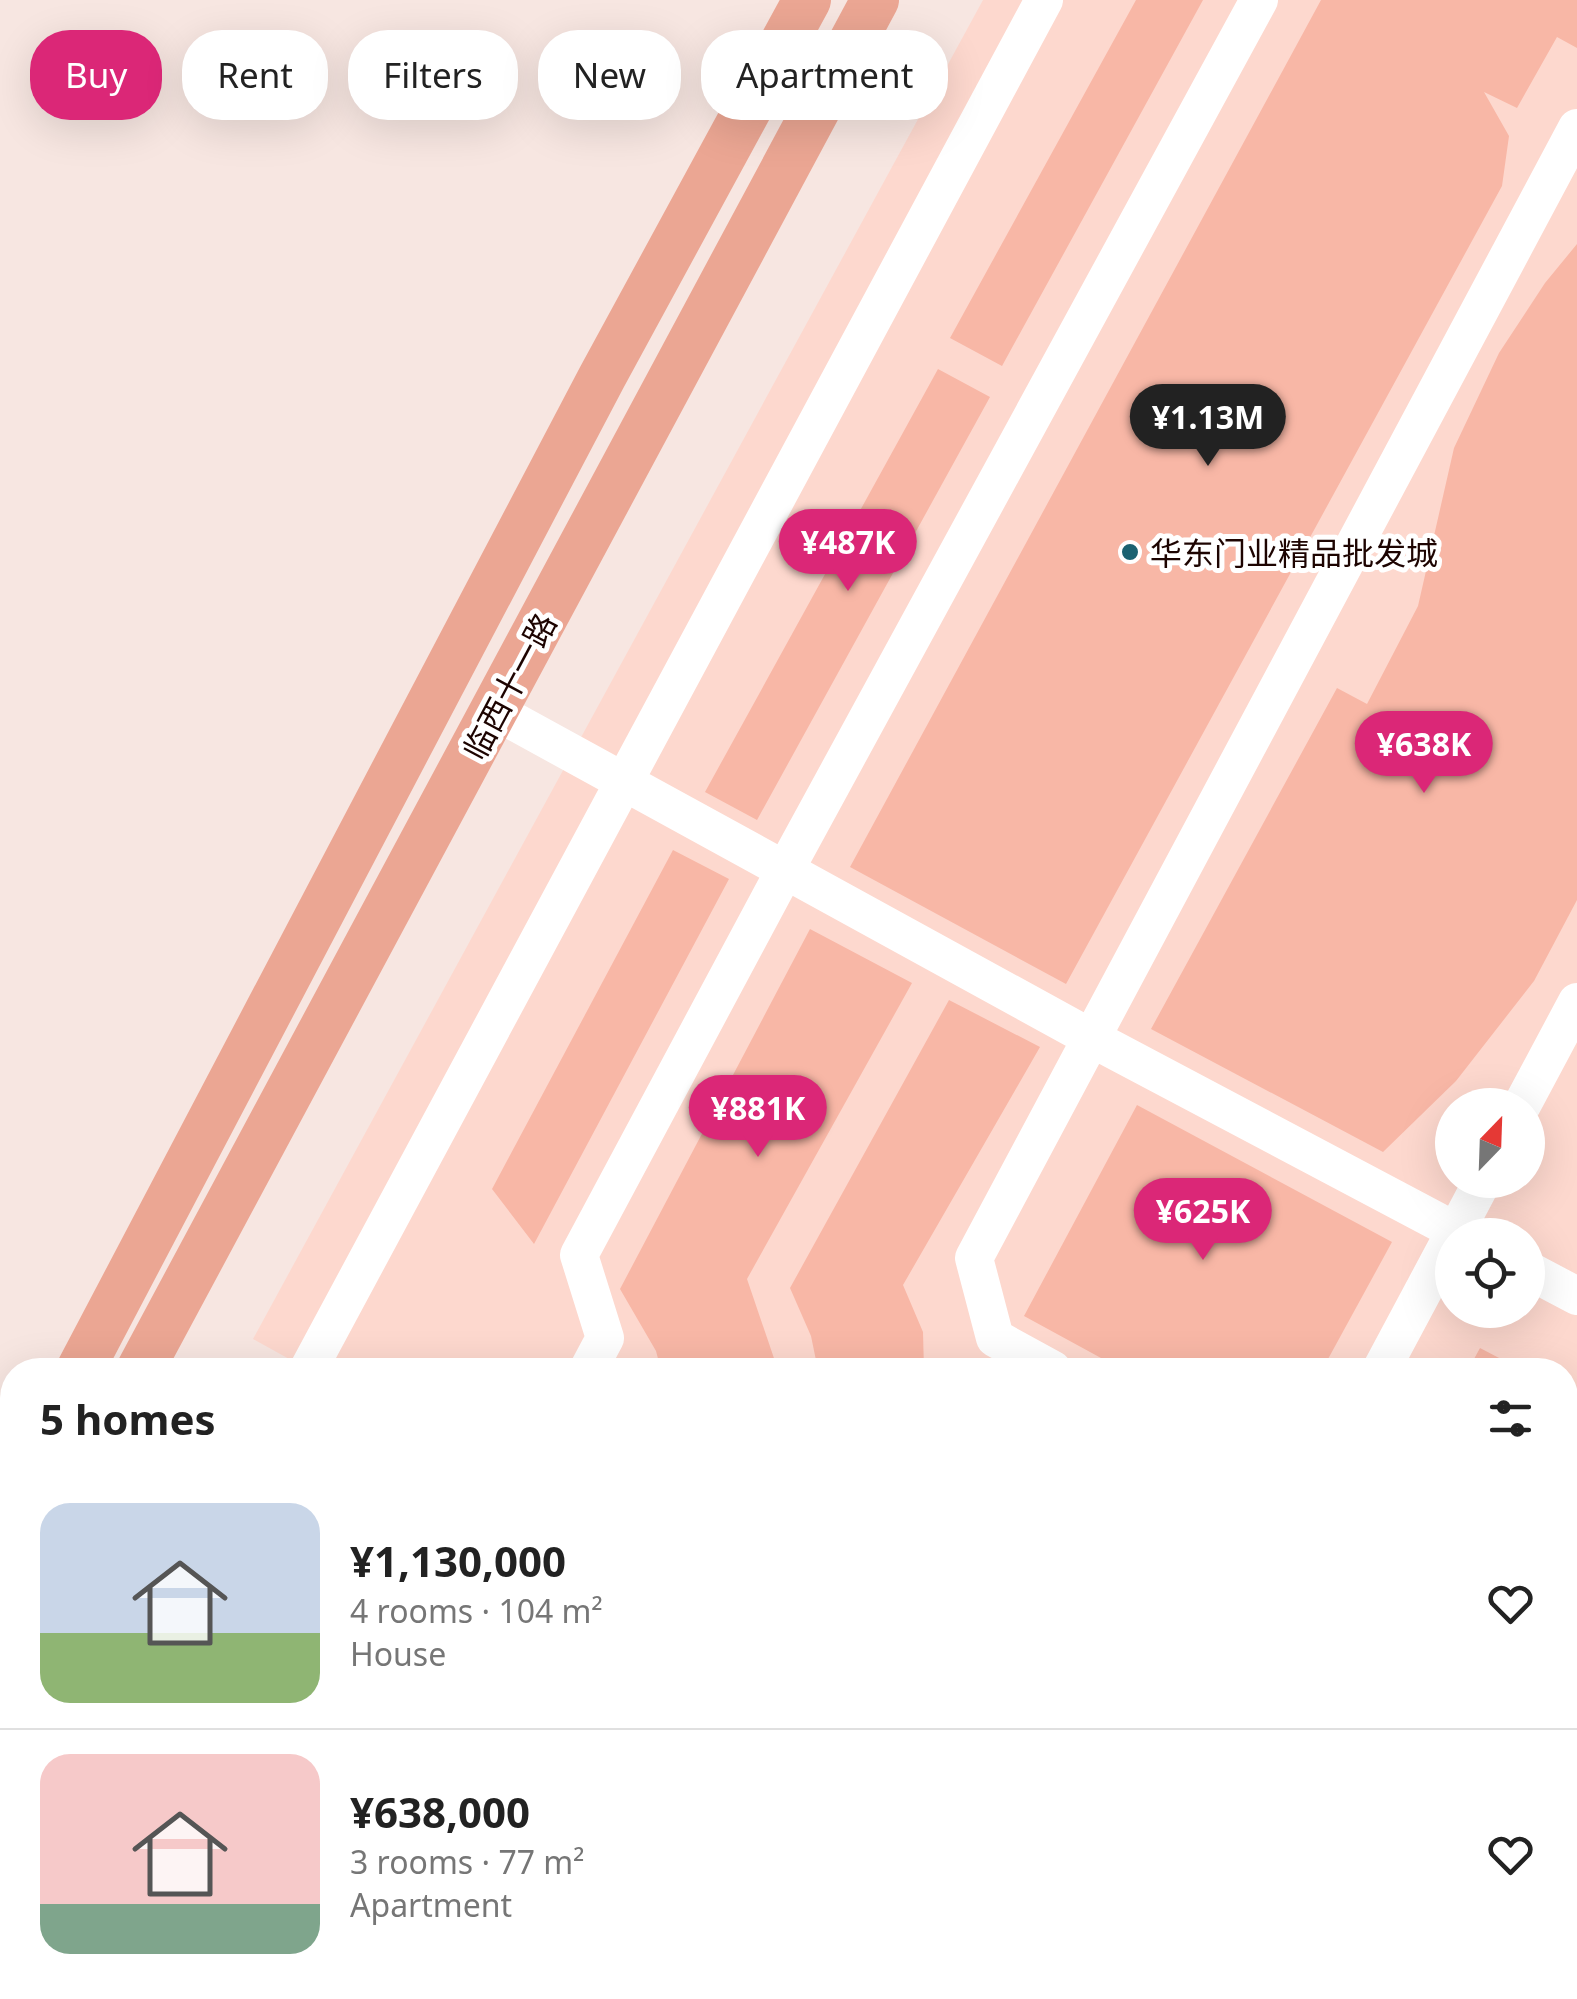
<!DOCTYPE html>
<html lang="en">
<head>
<meta charset="utf-8">
<style>
	:root { --surface:#fff; --page:#f2f2f2; --text:#222; --muted:#767676; --line:#e0e0e0; --accent:#db2777 }
	body { margin:0; font-family:"Noto Sans","Noto Sans SC",sans-serif; background:var(--page); color:var(--text); height:100vh; display:flex; flex-direction:column; font-size:38px; white-space:nowrap }
	* { box-sizing:border-box; margin:0 }
	p { font-size:32px; color:var(--muted) }
	.icon { flex:none; width:55px; height:55px; fill:none; stroke:currentColor; stroke-width:2; stroke-linecap:round; stroke-linejoin:round }
	.map { position:relative; flex:1; overflow:hidden }
	.details { position:absolute; left:0px; top:1358px; width:1578px; height:642px; display:flex; flex-direction:column; background:var(--surface); border-radius:40px 40px 0 0; box-shadow:0 10px 40px #0002 }
	.details>* { flex:none }
	.top-card { position:absolute; left:30px; top:30px; width:1000px; height:90px; display:flex; gap:20px }
	.needle { width:65px; rotate:23deg }
	.buttons { position:absolute; left:1435px; top:1088px; display:grid; gap:20px }
	.buttons a { display:grid; place-items:center; width:110px; height:110px; border-radius:50%; background:var(--surface); box-shadow:0 10px 40px #0002; font-size:50px }
	.price { position:absolute; translate:-50% -85px; padding:0 22px; border-radius:35px; background:var(--accent); color:#fff; font-size:32px; line-height:65px; filter:drop-shadow(0 2px 5px #0008) }
	.price::after { content:''; position:absolute; left:50%; top:60px; width:30px; height:22px; margin-left:-15px; background:inherit; clip-path:polygon(0 0,100% 0,50% 100%) }
	.price.selected { background:#222; color:#fff }
	ul { padding:0; list-style:none }
	li { display:flex; align-items:center; gap:30px; height:250px; padding:0 40px }
	li+li { border-top:2px solid var(--line) }
	li span { display:grid; place-items:center; flex:none; width:280px; height:200px; border-radius:30px; color:#555 }
	li>.icon { margin-inline-start:auto }
	span .icon { width:120px; height:120px; fill:#fffc; stroke-width:1 }
	li b { font-size:42px }
	h2 { display:flex; justify-content:space-between; align-items:center; height:120px; padding:0 40px; font-size:42px }
	.chip { padding:0 35px; border-radius:40px; background:var(--surface); box-shadow:0 10px 40px #0002; font-size:35px; line-height:90px }
	.chip.selected { background:var(--accent); color:#fff }
	.map>svg:first-child { display:block }
</style>
</head>
<body>
<div class="map">
<svg width="1577" height="1999" viewBox="0 0 1577 1999">
	<rect width="100%" height="100%" fill="#f7e6e1"/>
	<!-- built -->
	<path fill="#fdd8ce" fill-rule="evenodd" d="M983 0H1577V1999H1458L1437 1988H1565V1370H309L253 1339ZM1452 1105H1528V1180H1452ZM1452 1235H1528V1310H1452Z
		M12 1796V1988H1241L1263 1999H0V1819Z"/>
	<!-- building -->
	<path fill="#f8b7a6" d="M1136 0H1203L1002 366 950 338Z
		M1321 0H1577V48L1557 37 1517 108 1484 92 1509 136 1502 186 1066 984 850 867Z
		M1577 244V900L1534 981 1456 1081 1383 1152 1151 1029 1337 688 1367 704 1418 606 1454 448 1499 353 1545 283Z
		M938 369 990 397 757 820 705 792Z
		M673 850 729 879 534 1244 492 1189Z
		M810 929 912 983 747 1279 778 1370H661L656 1351 620 1289Z
		M949 1000 1040 1047 903 1285 923 1332 924 1370H818L811 1336 790 1288Z
		M1137 1105 1392 1242 1322 1370H1123L1024 1316Z
		M1480 1348 1522 1370H1468Z
		M1565 1393 1577 1399V1999L1550 1988H1565Z
		M56 1988H123L117 1999H50Z
		M249 1988H374L368 1999H243Z
		M419 1988H607L587 1999H413Z
		M623 1988H823L843 1999H643Z
		M922 1988H983L976 1999H944Z
		M1111 1988H1150L1172 1999H1105Z"/>
	<g fill="none" stroke-linecap="round" stroke-linejoin="round">
		<!-- minor -->
		<path stroke="#fff" stroke-width="38" d="M495 711 1093 1039 1463 1235
			M1522 1105 1577 1002
			M1454 1235 1483 1180
			M1528 1270 1577 1296
			M308 1370 1044 0
			M588 1370 605 1338 579 1255 785 870 1259 0
			M1053 1370 995 1338 974 1258 1577 128
			M1381 1370 1452 1237
			M1565 1777 1577 1755
			M0 1942 12 1919
			M1311 1988 1333 1999
			M174 1999 179 1988
			M1042 1999 1049 1988
			M1445 1999 1451 1988"/>
		<!-- major -->
		<path stroke="#eba693" stroke-width="48" d="M80 1370 602 377 807 0
			M140 1370 875 0
			M0 1519 12 1496
			M0 1629 12 1605"/>
	</g>
	<!-- markers -->
	<circle fill="#1b6272" stroke="#fff" stroke-width="4" cx="1130" cy="552" r="10"/>
	<g text-anchor="middle" dominant-baseline="central" stroke-width="10" stroke-linejoin="round" paint-order="stroke">
		<!-- poi labels -->
		<g font-size="32" fill="#1d0401" stroke="#fff" text-anchor="start">
			<text x="1150" y="552">华东门业精品批发城</text>
		</g>
		<!-- street labels -->
		<g font-size="32" fill="#1d0401" stroke="#fff">
			<text transform="translate(509 686) rotate(-62)">临西十一路</text>
		</g>
	</g>
</svg>
<div class="buttons">
<a><svg class="needle" viewBox="-14 -14 28 28"><path d="M0-13l5 13h-10z" fill="#e53935"/><path d="M0 13l5-13h-10z" fill="#767676"/></svg></a>
<a><svg class="icon" aria-label="locate" viewBox="0 0 24 24"><circle cx="12" cy="12" r="6"/><path d="M12 2v4M12 18v4M2 12h4M18 12h4"/></svg></a>
</div>
<b class="price selected" style="left:1208px;top:469px">¥1.13M</b>
<b class="price" style="left:848px;top:594px">¥487K</b>
<b class="price" style="left:1424px;top:796px">¥638K</b>
<b class="price" style="left:758px;top:1160px">¥881K</b>
<b class="price" style="left:1203px;top:1263px">¥625K</b>
<div class="top-card">
<a class="chip selected">Buy</a>
<a class="chip">Rent</a>
<a class="chip">Filters</a>
<a class="chip">New</a>
<a class="chip">Apartment</a>
</div>
<section class="details">
<h2>5 homes<svg class="icon" aria-label="filters" viewBox="0 0 24 24"><path d="M4 7h16M4 17h16"/><circle cx="9" cy="7" r="2"/><circle cx="15" cy="17" r="2"/></svg></h2>
<ul>
<li><span style="background:linear-gradient(#c9d6e8 65%,#8fb573 0)"><svg class="icon" aria-label="home" viewBox="0 0 24 24"><path d="M3 11l9-7 9 7M6 9v11h12V9"/></svg></span><div><b>¥1,130,000</b><p>4 rooms · 104 m²</p><p>House</p></div><svg class="icon" aria-label="heart" viewBox="0 0 24 24"><path d="M12 20l-8-8c-3-5 5-10 8-4 3-6 11-1 8 4z"/></svg></li>
<li><span style="background:linear-gradient(#f6c9c9 75%,#7fa58c 0)"><svg class="icon" aria-label="home" viewBox="0 0 24 24"><path d="M3 11l9-7 9 7M6 9v11h12V9"/></svg></span><div><b>¥638,000</b><p>3 rooms · 77 m²</p><p>Apartment</p></div><svg class="icon" aria-label="heart" viewBox="0 0 24 24"><path d="M12 20l-8-8c-3-5 5-10 8-4 3-6 11-1 8 4z"/></svg></li>
</ul>
</section>
</div>
</body>
</html>
